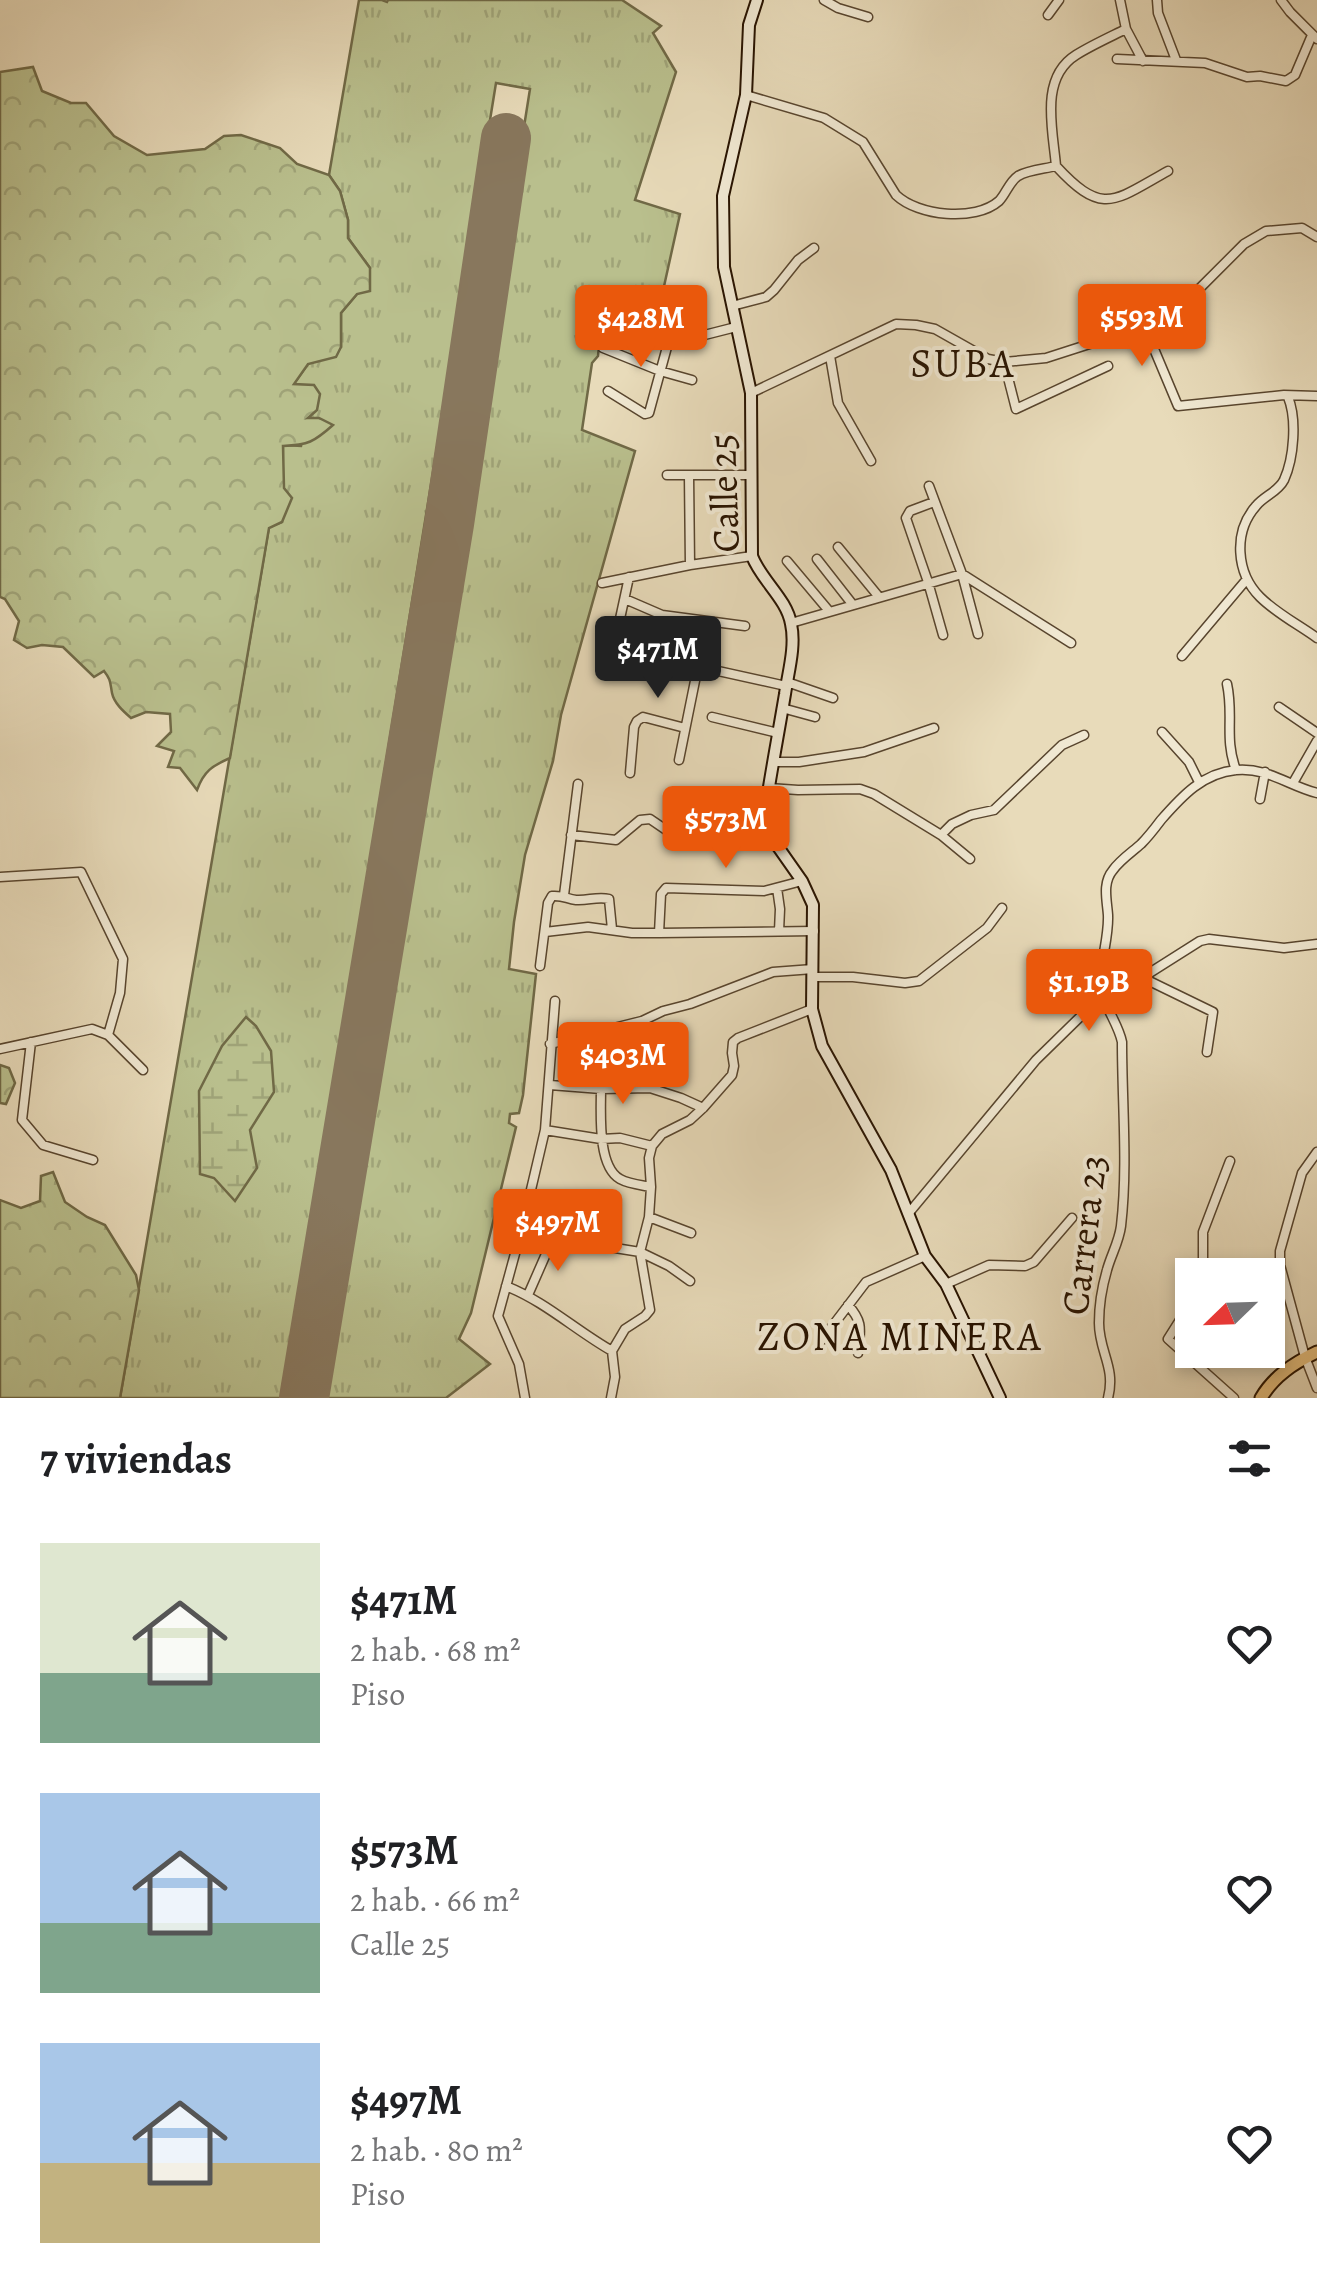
<!DOCTYPE html>
<html lang="es">
<head>
<meta charset="utf-8">
<style>
	:root { --surface:#fff; --page:#f6f6f6; --text:#202124; --muted:#757577; --accent:#ea580c }
	body { margin:0; font-family:Alegreya,serif; background:var(--page); color:var(--text); height:100vh; display:flex; flex-direction:column; font-size:38px; white-space:nowrap }
	* { box-sizing:border-box; margin:0 }
	p { font-size:32px; color:var(--muted) }
	.icon { flex:none; width:55px; height:55px; fill:none; stroke:currentColor; stroke-width:2; stroke-linecap:round; stroke-linejoin:round }
	.map { position:relative; height:1398px; overflow:hidden }
	.panel { display:flex; flex-direction:column; background:var(--surface); flex:1 }
	.panel>* { flex:none }
	.needle { width:65px; rotate:247deg }
	.fabs { position:absolute; left:1175px; top:1258px; display:grid; gap:20px }
	.fabs a { display:grid; place-items:center; width:110px; height:110px; border-radius:0px; background:var(--surface); box-shadow:0 5px 15px #0003; font-size:50px }
	.price { position:absolute; translate:-50% -85px; padding:0 22px; border-radius:10px; background:var(--accent); color:#fff; font-size:32px; line-height:65px; filter:drop-shadow(0 2px 5px #0008) }
	.price::after { content:''; position:absolute; left:50%; top:60px; width:30px; height:22px; margin-left:-15px; background:inherit; clip-path:polygon(0 0,100% 0,50% 100%) }
	.price.selected { background:#222; color:#fff }
	ul { padding:0; list-style:none }
	li { display:flex; align-items:center; gap:30px; height:250px; padding:0 40px }
	li span { display:grid; place-items:center; flex:none; width:280px; height:200px; border-radius:0px; color:#555 }
	li>.icon { margin-inline-start:auto }
	span .icon { width:120px; height:120px; fill:#fffc; stroke-width:1 }
	li b { font-size:42px }
	h2 { display:flex; justify-content:space-between; align-items:center; height:120px; padding:0 40px; font-size:42px }
	.map>svg:first-child { display:block }
</style>
</head>
<body>
<div class="map">
<svg width="1317" height="1398" viewBox="0 0 1317 1398">
	<defs>
		<pattern id="grass-tufts" width="24" height="20" patternUnits="userSpaceOnUse" patternTransform="scale(2.5)"><rect width="24" height="20" fill="#b9bf8d"/><path d="M3 7l-1-3M5 7V3M7 7l1-3M15 17l-1-3M17 17v-4M19 17l1-3" fill="none" stroke="#9fa378"/></pattern>
		<pattern id="forest-crowns" width="20" height="18" patternUnits="userSpaceOnUse" patternTransform="scale(2.5)"><rect width="20" height="18" fill="#b9bf8d"/><path d="M2 6a3 3 0 1 1 6 0M12 15a3 3 0 1 1 6 0" fill="none" stroke="#9fa378"/></pattern>
		<pattern id="wetland-marsh" width="20" height="14" patternUnits="userSpaceOnUse" patternTransform="scale(2.5)"><rect width="20" height="14" fill="#b9bf8d"/><path d="M1 5h8M5 5V1M11 12h8M15 12V8" fill="none" stroke="#9fa378"/></pattern>
	</defs>
	<rect width="100%" height="100%" fill="#e8dbba"/>
	<filter id="stains"><feTurbulence type="fractalNoise" baseFrequency=".002" numOctaves="4"/><feColorMatrix values="0 0 0 0 .2 0 0 0 0 .09 0 0 0 0 .02 0 0 0 .5 -.17"/></filter>
	<radialGradient id="worn" r=".72"><stop offset=".6" stop-color="#630" stop-opacity="0"/><stop offset="1" stop-color="#630" stop-opacity=".3"/></radialGradient>
	<!-- grass -->
	<path fill="url(#grass-tufts)" stroke="#706946" stroke-width="2.5" d="M359 0H382L387 2 388 0H622L661 26 653 33 676 72 635 200 680 214 651 345 600 334 598 356 592 363 582 430 635 451 561 715 553 761 525 855 514 922 509 969 536 974 523 1095 519 1113 510 1114 509 1123 516 1127 471 1313 459 1339 490 1364 446 1398H322L530 89 496 83 283 1398H120L269 527 282 522 283 445 301 446 306 419 293 385 308 364 341 347V313L357 294 370 268 348 238V220L340 191 329 175Z"/>
	<!-- forest -->
	<path fill="url(#forest-crowns)" stroke="#706946" stroke-width="2.5" d="M33 67 42 91 71 103H86L114 136 147 155 205 149 224 136 241 135 280 148 297 164 329 175 340 191 348 220V238L370 268V291L357 294 341 313V347L336 357 308 364 294 384 314 385 320 394 317 410 308 418H319L333 425C314 442 308 445 283 446L284 488 292 498 282 522 269 528 230 758C212 766 204 771 197 790L180 768 168 767 174 751 157 746 171 732 170 714 146 712 131 718C123 711 114 703 112 693 110 682 111 680 104 671L94 677 63 647 42 645 27 648 14 640 19 621 5 599 0 597V72Z
		M0 1065 9 1068 15 1083 6 1104 0 1103Z
		M53 1172 65 1202 87 1217 105 1225 136 1275 139 1290 120 1398H0V1200L21 1208 40 1201 41 1176Z"/>
	<!-- wetland -->
	<path fill="url(#wetland-marsh)" stroke="#706946" stroke-width="2.5" d="M246 1017 256 1026 271 1051 274 1092 250 1130 257 1168 235 1201 214 1178 200 1174 199 1091 222 1046Z"/>
	<g fill="none" stroke-linecap="round" stroke-linejoin="round">
		<!-- runway -->
		<path stroke="#88775d" stroke-width="50" d="M304 1398 449 524 506 138"/>
		<!-- street casing -->
		<g stroke="#58452e" stroke-width="11">
			<path id="street" d="M824 0 838 8 868 17
				M1120 0 1126 29 1143 61
				M1157 0 1158 13 1176 60
				M1281 0 1290 12 1317 39
				M1048 15 1059 0
				M1117 59 1205 63 1247 77 1260 76 1286 81 1295 75 1312 35
				M746 95 824 118 863 142 896 195C918 216 975 222 999 201 1006 194 1009 182 1018 176 1028 170 1044 169 1056 166 1103 217 1114 201 1168 171
				M1056 166C1053 130 1039 78 1076 55 1092 45 1110 37 1126 29
				M732 306 766 297 774 290 798 260 814 248
				M1141 318 1178 406 1284 395 1317 396
				M603 348 660 371 692 380
				M830 356 838 403 871 461
				M1004 362 1016 409 1108 366
				M608 391 645 414 649 413 667 347 673 343 736 327
				M751 393 896 324 916 325 935 329 988 359 1004 362 1046 358 1102 340 1125 324 1196 292 1244 244 1266 231 1302 228 1317 237
				M1288 397C1297 419 1294 458 1284 480 1278 492 1264 496 1256 506 1233 532 1236 573 1260 597 1276 613 1299 625 1317 638
				M667 475H751
				M689 475 690 565
				M929 486 962 574 978 634
				M934 502 910 511 906 518 928 582 943 635
				M838 547 879 597
				M817 559 853 605
				M787 561 829 611
				M602 583 690 565 752 556
				M625 599 662 615 745 626
				M791 623 962 574 1071 643
				M614 648 786 686
				M1182 656 1247 579
				M610 665 629 577
				M787 682 833 698
				M1227 684C1234 716 1224 738 1236 770
				M1279 707 1317 733
				M782 708 815 717
				M712 717 778 733
				M1162 732 1189 762 1199 782
				M679 760 698 666
				M773 762H799L864 752 934 728
				M630 773 634 727 637 721 643 717 685 728
				M1293 783 1317 741
				M769 788 798 790 860 789 874 794 941 835 970 859
				M1260 799 1265 772
				M571 835 616 840 640 820 650 819 672 834 719 821 764 819
				M941 835 952 824 971 815 994 810 1062 745 1084 735
				M0 877 81 872 123 959 120 993 108 1035
				M777 888 780 909 779 931
				M564 895 578 784
				M545 932 588 927 632 933H659L814 931
				M659 933 661 894 666 888 764 891 802 881
				M540 966 548 903 552 896C563 895 567 899 576 900 588 901 597 896 609 899L612 929
				M812 977H853L905 983 919 981 987 928 1002 908
				M1141 977 1213 1012 1207 1052
				M640 1041 650 1088
				M31 1042 22 1120 43 1145 93 1160
				M550 1044 642 1021 663 1011 690 1004 773 972 813 969
				M0 1049 92 1029 108 1035 143 1070
				M550 1085 601 1089 650 1088 681 1098 703 1108
				M601 1089C601 1112 597 1166 620 1179 629 1184 641 1185 651 1187
				M545 1130 601 1139 620 1138 652 1146
				M1317 1152 1302 1173 1280 1251V1265L1305 1357 1317 1388
				M908 1214 1036 1060 1080 1017 1200 941 1209 939 1284 948 1317 944
				M649 1217 691 1233
				M522 1228 553 1238 640 1252 669 1266 690 1281
				M1203 1275V1232L1230 1161
				M946 1284 989 1265 1025 1266 1034 1262 1072 1218
				M506 1286C546 1302 575 1330 612 1351
				M528 1295 553 1238
				M1192 1301 1168 1339 1234 1398
				M848 1305C864 1323 860 1330 858 1353
				M821 1341 866 1282 925 1256
				M612 1351 625 1329 645 1316 650 1310 640 1252 649 1217 651 1187 649 1158 652 1146 662 1134 690 1120 703 1108 732 1075 734 1066 732 1053 733 1042 738 1038 812 1009
				M525 1398 519 1364 498 1316 522 1228 545 1130 555 1001
				M611 1398 615 1377 612 1351
				M1108 1398C1116 1367 1099 1352 1099 1323 1099 1306 1102 1287 1107 1270 1111 1255 1119 1242 1121 1226 1128 1166 1122 1103 1122 1042 1118 1022 1102 1005 1101 984 1100 961 1109 938 1108 915 1107 900 1102 883 1113 870 1120 860 1132 852 1141 844 1149 836 1155 828 1161 820 1182 796 1203 773 1236 770 1267 767 1289 786 1317 793"/>
		</g>
		<!-- secondary casing -->
		<g stroke="#281300" stroke-width="14">
			<path id="secondary" d="M757 0 749 25 746 95 723 196 724 267 751 393 752 556C761 580 787 599 791 624 796 646 788 673 785 694 778 736 770 777 764 819L769 834 802 881 813 905 812 1009 822 1046 891 1170 925 1256 946 1284 1000 1398"/>
		</g>
		<!-- primary casing -->
		<g stroke="#281300" stroke-width="15">
			<path id="primary" d="M1261 1398C1274 1376 1294 1363 1317 1352"/>
		</g>
		<!-- street -->
		<use href="#street" stroke="#f0e8d2" stroke-width="8"/>
		<!-- secondary -->
		<use href="#secondary" stroke="#f0e8d2" stroke-width="10"/>
		<!-- primary -->
		<use href="#primary" stroke="#e4be7d" stroke-width="11"/>
	</g>
	<g text-anchor="middle" dominant-baseline="central" stroke-width="8" stroke-linejoin="round" paint-order="stroke">
		<!-- street labels -->
		<g font-size="38" fill="#281300" stroke="#f0e8d2">
			<text transform="translate(724 493) rotate(-92)">Calle 25</text>
			<text transform="translate(1084 1235) rotate(-83)">Carrera 23</text>
		</g>
		<!-- neighbourhood labels -->
		<g font-size="40" letter-spacing="2.5" fill="#281300" stroke="#f0e8d2">
			<text x="963" y="363">SUBA</text>
			<text x="900" y="1336">ZONA MINERA</text>
		</g>
	</g>
	<rect width="100%" height="100%" filter="url(#stains)"/>
	<rect width="100%" height="100%" fill="url(#worn)"/>
</svg>
<div class="fabs">
<a><svg class="needle" viewBox="-14 -14 28 28"><path d="M0-13l5 13h-10z" fill="#e53935"/><path d="M0 13l5-13h-10z" fill="#757577"/></svg></a>
</div>
<b class="price" style="left:1142px;top:369px">$593M</b>
<b class="price" style="left:641px;top:370px">$428M</b>
<b class="price selected" style="left:658px;top:701px">$471M</b>
<b class="price" style="left:726px;top:871px">$573M</b>
<b class="price" style="left:1089px;top:1034px">$1.19B</b>
<b class="price" style="left:623px;top:1107px">$403M</b>
<b class="price" style="left:558px;top:1274px">$497M</b>
</div>
<section class="panel">
<h2>7 viviendas<svg class="icon" aria-label="filters" viewBox="0 0 24 24"><path d="M4 7h16M4 17h16"/><circle cx="9" cy="7" r="2"/><circle cx="15" cy="17" r="2"/></svg></h2>
<ul>
<li><span style="background:linear-gradient(#dfe7d0 65%,#7fa58c 0)"><svg class="icon" aria-label="home" viewBox="0 0 24 24"><path d="M3 11l9-7 9 7M6 9v11h12V9"/></svg></span><div><b>$471M</b><p>2 hab. · 68 m²</p><p>Piso</p></div><svg class="icon" aria-label="heart" viewBox="0 0 24 24"><path d="M12 20l-8-8c-3-5 5-10 8-4 3-6 11-1 8 4z"/></svg></li>
<li><span style="background:linear-gradient(#a9c7e8 65%,#7fa58c 0)"><svg class="icon" aria-label="home" viewBox="0 0 24 24"><path d="M3 11l9-7 9 7M6 9v11h12V9"/></svg></span><div><b>$573M</b><p>2 hab. · 66 m²</p><p>Calle 25</p></div><svg class="icon" aria-label="heart" viewBox="0 0 24 24"><path d="M12 20l-8-8c-3-5 5-10 8-4 3-6 11-1 8 4z"/></svg></li>
<li><span style="background:linear-gradient(#a9c7e8 60%,#c2b280 0)"><svg class="icon" aria-label="home" viewBox="0 0 24 24"><path d="M3 11l9-7 9 7M6 9v11h12V9"/></svg></span><div><b>$497M</b><p>2 hab. · 80 m²</p><p>Piso</p></div><svg class="icon" aria-label="heart" viewBox="0 0 24 24"><path d="M12 20l-8-8c-3-5 5-10 8-4 3-6 11-1 8 4z"/></svg></li>
</ul>
</section>
</body>
</html>
